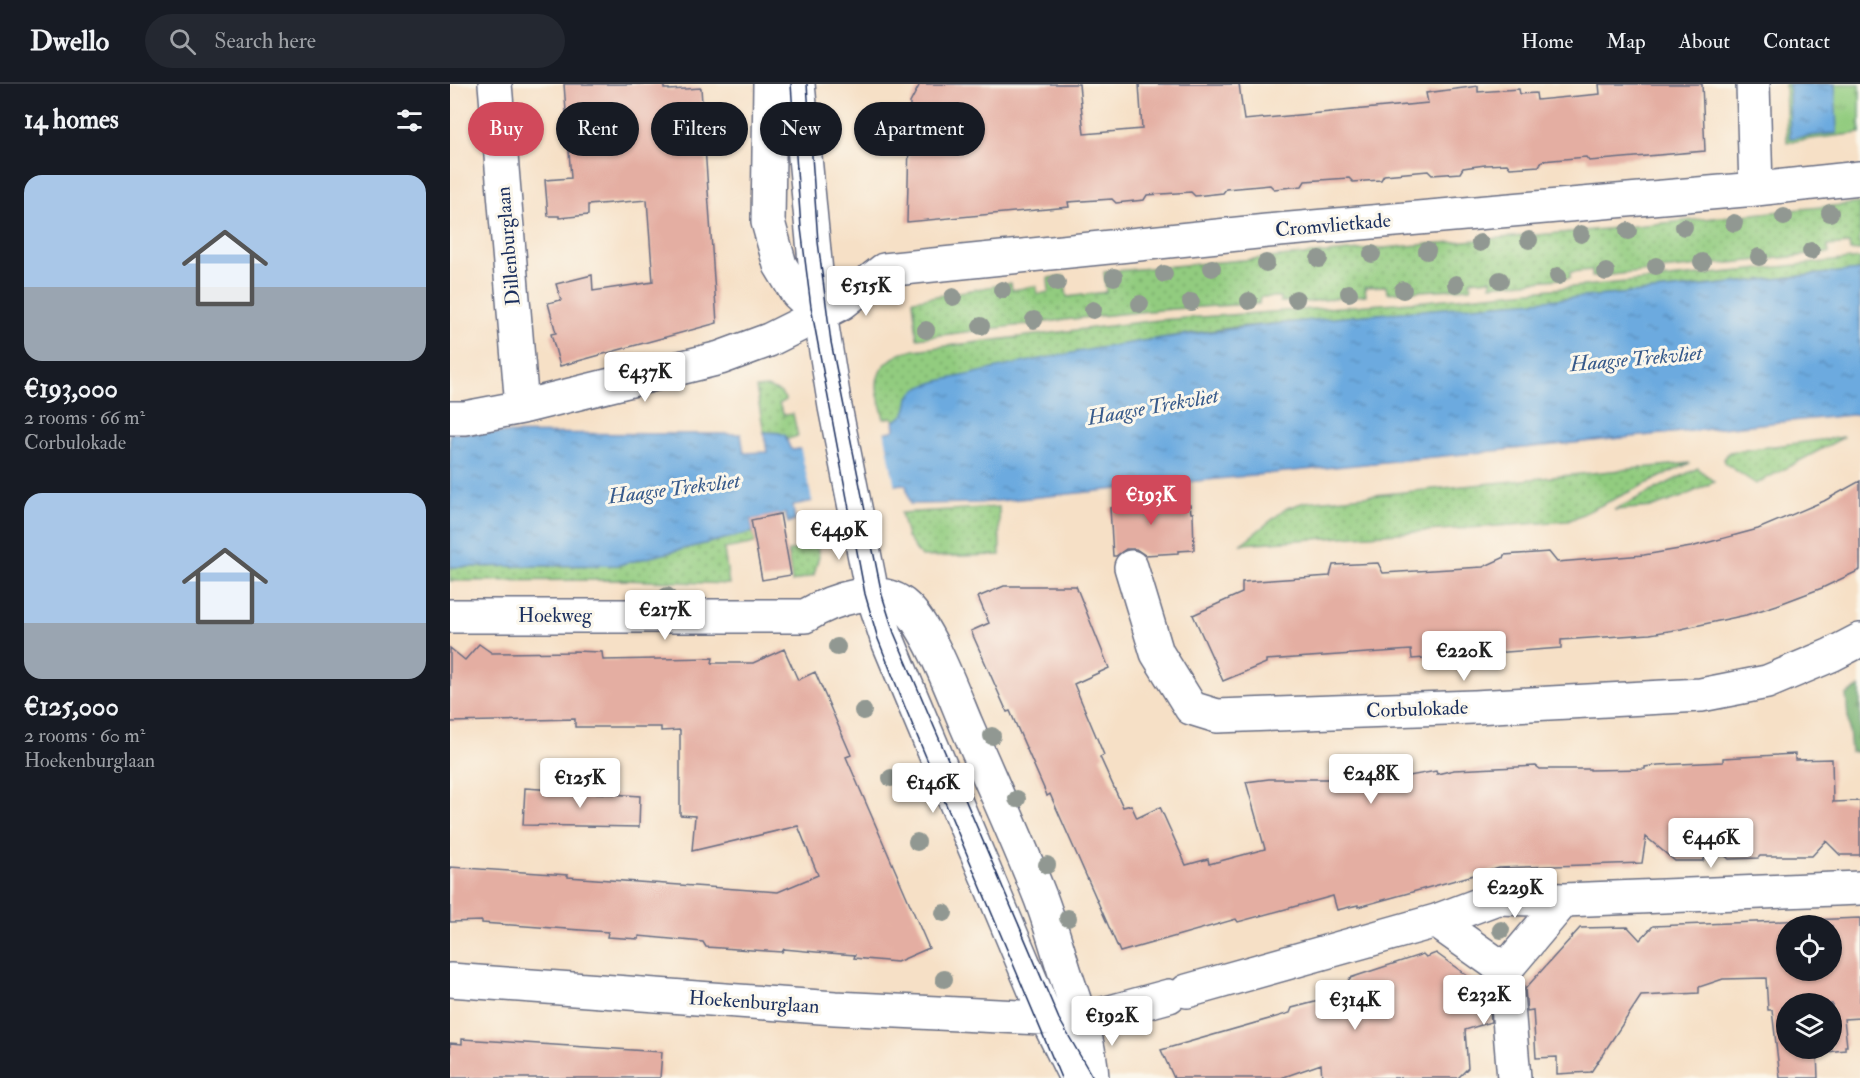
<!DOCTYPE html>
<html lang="en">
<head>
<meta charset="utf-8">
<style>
	:root { --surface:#171b24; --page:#242831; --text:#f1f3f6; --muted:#9ea1a6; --line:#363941; --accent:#d1495b }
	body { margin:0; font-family:"IM FELL Double Pica",serif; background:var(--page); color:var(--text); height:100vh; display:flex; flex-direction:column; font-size:22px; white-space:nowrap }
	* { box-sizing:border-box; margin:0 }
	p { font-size:20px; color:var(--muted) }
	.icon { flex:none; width:33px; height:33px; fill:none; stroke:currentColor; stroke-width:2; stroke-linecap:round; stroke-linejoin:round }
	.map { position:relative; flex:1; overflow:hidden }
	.sheet { display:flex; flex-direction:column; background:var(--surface); width:450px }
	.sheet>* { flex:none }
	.banner { position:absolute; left:18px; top:18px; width:570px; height:54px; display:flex; gap:12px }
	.tools { position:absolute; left:1326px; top:831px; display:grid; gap:12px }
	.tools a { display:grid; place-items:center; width:66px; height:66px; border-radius:50%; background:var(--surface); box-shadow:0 2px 4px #0004; font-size:30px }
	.price { position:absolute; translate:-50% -51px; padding:0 14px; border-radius:6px; background:#fff; color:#222; font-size:20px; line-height:39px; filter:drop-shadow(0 2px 3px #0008) }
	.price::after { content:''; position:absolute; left:50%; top:36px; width:18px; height:14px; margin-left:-9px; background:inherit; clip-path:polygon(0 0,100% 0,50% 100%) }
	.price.selected { background:var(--accent); color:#fff }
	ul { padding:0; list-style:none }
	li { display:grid; align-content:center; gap:12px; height:318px; padding:0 24px }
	li span { display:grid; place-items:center; height:186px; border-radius:18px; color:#555 }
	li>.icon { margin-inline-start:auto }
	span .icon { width:108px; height:108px; fill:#fffc; stroke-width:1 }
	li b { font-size:26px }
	h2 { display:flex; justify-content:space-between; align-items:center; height:72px; padding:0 24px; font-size:26px }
	.pill { padding:0 21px; border-radius:27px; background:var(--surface); box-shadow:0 2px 4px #0004; font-size:21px; line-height:54px }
	.pill.selected { background:var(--accent); color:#fff }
	header { display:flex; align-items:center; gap:36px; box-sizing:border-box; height:84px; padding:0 30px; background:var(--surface); border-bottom:2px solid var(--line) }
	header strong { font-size:28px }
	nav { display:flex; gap:33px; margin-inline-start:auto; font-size:21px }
	.search { width:420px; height:54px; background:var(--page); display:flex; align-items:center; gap:15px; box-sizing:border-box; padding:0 21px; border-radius:33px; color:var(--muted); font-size:22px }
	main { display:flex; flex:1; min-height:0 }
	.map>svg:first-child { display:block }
</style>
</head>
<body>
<header>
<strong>Dwello</strong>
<div class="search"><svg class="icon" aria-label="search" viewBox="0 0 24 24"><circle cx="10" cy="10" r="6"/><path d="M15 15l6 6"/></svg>Search here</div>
<nav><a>Home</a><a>Map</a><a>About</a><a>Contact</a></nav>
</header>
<main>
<section class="sheet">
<h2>14 homes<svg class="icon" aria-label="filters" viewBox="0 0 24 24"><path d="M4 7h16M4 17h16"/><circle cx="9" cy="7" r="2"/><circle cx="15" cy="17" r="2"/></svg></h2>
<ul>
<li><span style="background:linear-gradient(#a9c7e8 60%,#9aa5b1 0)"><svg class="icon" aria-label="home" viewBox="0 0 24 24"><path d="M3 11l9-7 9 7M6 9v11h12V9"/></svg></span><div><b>€193,000</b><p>2 rooms · 66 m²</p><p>Corbulokade</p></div></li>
<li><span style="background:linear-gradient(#a9c7e8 70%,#9aa5b1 0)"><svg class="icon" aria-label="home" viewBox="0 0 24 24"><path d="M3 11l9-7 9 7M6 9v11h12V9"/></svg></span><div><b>€125,000</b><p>2 rooms · 60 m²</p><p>Hoekenburglaan</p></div></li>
</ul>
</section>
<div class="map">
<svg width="1410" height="994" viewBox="0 0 1410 994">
	<defs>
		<pattern id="grass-dots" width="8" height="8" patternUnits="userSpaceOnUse" patternTransform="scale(1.5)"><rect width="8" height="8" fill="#92cc7f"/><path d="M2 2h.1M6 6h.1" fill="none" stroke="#76a66b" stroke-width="1.8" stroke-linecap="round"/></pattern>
		<pattern id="forest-firs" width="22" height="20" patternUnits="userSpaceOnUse" patternTransform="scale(1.5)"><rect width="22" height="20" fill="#75b06e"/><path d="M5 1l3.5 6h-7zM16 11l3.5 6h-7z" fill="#5f905e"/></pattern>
		<pattern id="park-tufts" width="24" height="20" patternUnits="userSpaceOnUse" patternTransform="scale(1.5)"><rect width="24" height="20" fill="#92cc7f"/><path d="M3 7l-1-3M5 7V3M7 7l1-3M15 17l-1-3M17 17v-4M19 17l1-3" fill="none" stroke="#76a66b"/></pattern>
		<pattern id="water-ripples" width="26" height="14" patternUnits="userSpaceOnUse" patternTransform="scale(1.5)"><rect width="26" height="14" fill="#6caadf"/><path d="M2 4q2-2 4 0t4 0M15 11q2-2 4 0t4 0" fill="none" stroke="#588bb8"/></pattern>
	</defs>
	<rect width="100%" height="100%" fill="#fbf7ec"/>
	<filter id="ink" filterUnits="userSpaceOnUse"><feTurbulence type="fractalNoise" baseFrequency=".0167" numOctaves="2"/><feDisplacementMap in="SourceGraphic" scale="12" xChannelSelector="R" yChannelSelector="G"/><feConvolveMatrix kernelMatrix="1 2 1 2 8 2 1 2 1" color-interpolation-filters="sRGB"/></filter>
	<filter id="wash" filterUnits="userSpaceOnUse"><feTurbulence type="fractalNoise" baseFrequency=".008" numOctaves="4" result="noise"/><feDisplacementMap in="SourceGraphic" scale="24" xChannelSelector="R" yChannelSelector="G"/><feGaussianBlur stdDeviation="1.35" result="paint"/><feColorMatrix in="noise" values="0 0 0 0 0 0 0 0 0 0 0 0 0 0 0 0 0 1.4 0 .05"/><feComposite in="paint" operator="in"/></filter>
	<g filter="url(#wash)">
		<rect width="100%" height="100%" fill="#f6e0c6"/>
		<!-- grass -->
		<path fill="url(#grass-dots)" stroke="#567e6e" stroke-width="1.5" d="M1410 119V166L1400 167 1399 160 1378 162 1379 169 1142 193V186L1120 188V194L1041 201V195L1020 197 1021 204 937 209 936 202 915 203 916 211 856 218H830V213H810L809 220C695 224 581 240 467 254L463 216 561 199 562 206 586 202 587 210 599 208 598 194 614 192 617 213 656 208 654 188 1155 145Z
			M1410 174V186L1194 208 786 243 717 253 643 265 458 323 454 332 444 337 442 333 434 335C432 325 427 311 427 303 426 282 445 269 464 266L708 236 974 217 1302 186Z
			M317 303 330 308 336 316 329 320 334 331 343 330 348 352 338 355C333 347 323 348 314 348L306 304Z
			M1394 353 1306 400 1276 380 1274 375 1279 368Z
			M1240 379 1118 437 791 460 837 424 855 418Z
			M1248 384 1264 398 1232 413 1203 423 1164 426Z
			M549 423 550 471 471 473 457 453 451 429Z
			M303 448 306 459 274 465 279 500 170 496 0 497V483L168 481Z
			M367 462 369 472 364 491 342 498 338 467Z"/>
		<!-- forest -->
		<path fill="url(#forest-firs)" stroke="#487066" stroke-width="1.5" d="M1410 603V668H1401L1396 611Z"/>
		<!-- park -->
		<path fill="url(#park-tufts)" stroke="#567e6e" stroke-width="1.5" d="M1335 0H1410V49L1337 58Z"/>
		<!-- water -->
		<path fill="url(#water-ripples)" stroke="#446c9e" stroke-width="1.5" d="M1339 0H1385L1387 49 1340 54Z
			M1410 186V330L529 419 460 420 456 401 451 400 343 421 345 437 338 439 335 429 301 436 303 448 168 481 0 483V349L291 350 294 369 317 368 314 348 329 349 335 351 340 364 343 366 442 347 445 345 444 337C457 331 457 326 459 313 469 297 508 294 526 289 745 237 970 228 1193 208 1266 202 1338 193 1410 186Z"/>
		<!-- pier -->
		<path fill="#f6e0c6" d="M434 346 445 404 363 420 350 362Z"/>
		<g id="blocks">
			<!-- building -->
			<path fill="#e4aea2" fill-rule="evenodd" d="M114 0H214V5H219V6L251 4 267 239 110 282 101 250 106 249 98 219 111 216 106 200 142 191 143 207 203 198 197 116 138 121V131L109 134V132H98L95 96 121 94Z
				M470 0H629L634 50 692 45 689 0H789L794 36 978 19 976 9 1028 2V8L1069 5 1070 10 1086 9 1087 16 1150 10 1149 0H1252L1255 67 1139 77 1136 73 1092 77 1089 82 1060 84 1057 80 1035 81 1013 84 1010 89 982 91 978 87 934 91 931 96 915 97 903 98 899 94 855 97 852 102 824 105 820 101 799 103 776 105 773 109 745 112 741 108 697 111 694 116 666 119 662 115 618 118 619 123 457 138 460 19Z
				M1410 397V486L1372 504 1327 521 1296 531 1231 545 1200 550 1111 556V564L962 575 961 566 816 576V579L773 597 743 531 792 509V498L880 492 883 481 928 479 933 489 1033 483 1053 474 1054 471 1099 468 1107 478 1194 471 1241 463 1308 445 1374 417Z
				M690 406 702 418H725L726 422 740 421 741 429H743L744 466 728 467V469L695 471 686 465H676L666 472H663L660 424 666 423 677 407Z
				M330 430 341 491 312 496 301 436Z
				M554 502H626L659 584 624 600 654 671 650 673 673 723 681 721 687 734 710 723 736 781 758 775 759 780 815 765 796 698 819 695H905V698L936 689 938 696 986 687 987 690 1004 686 1086 682 1090 685H1140V686L1195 685V683L1208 681 1273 678V674L1345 670V676L1382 675 1383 718 1410 717V771H1390L1376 757 1362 772H1310L1308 774 1279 775 1263 761 1253 777H1225L1196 753 1192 779 1049 784 908 823V821L887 826 883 812 788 838 786 835 670 868 600 710 597 712 596 709 560 627 557 628 521 547 539 539 528 513Z
				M29 560 42 569 123 568V567L152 568 153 576 263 574 262 579H303L334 565 348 596 365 588 401 671 396 673 479 864 447 878 404 874 405 871 366 868 334 865 332 868 256 863 253 858 189 852V855L157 853 158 848 32 839V837L0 838V783L118 791V793L328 808 368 791 348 742 242 767 245 732 230 731V646L211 647V643H125V635L0 638V564L15 576Z
				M75 704 190 712 189 743 73 741Z
				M1410 834V934L1394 935 1397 962H1395V966L1367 969 1368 994H1330L1322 926H1318L1316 894 1273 895 1249 903V909L1191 912 1141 988 1107 990V973L1086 974 1083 926 1077 927 1075 905 1130 844 1178 843 1190 856 1203 842ZM1336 842H1382V886H1336ZM1336 920H1382V964H1336Z
				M986 869 1038 907 1041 938 1015 946 1018 984 1008 994H872L871 980 831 994H724L711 966 840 929 842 924 888 912 900 894 973 870 976 873Z
				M12 955 212 968 210 994H0V959L12 960Z"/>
		</g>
	</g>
	<g filter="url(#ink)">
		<use href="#blocks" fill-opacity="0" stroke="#686d82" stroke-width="1.5"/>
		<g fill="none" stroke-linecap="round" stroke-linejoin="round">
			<!-- minor casing -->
			<g stroke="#686d82" stroke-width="36">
				<path id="minor" d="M45 0 72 323
					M320 0 318 138 330 181 347 209 370 230
					M348 0 370 230 385 323 422 509 436 552 463 617 596 933 626 994
					M1303 0 1306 105
					M0 334H15L72 323 270 274 319 256 377 227 392 219 434 186 817 147 1306 105 1410 94
					M681 483 707 569 741 624 767 632 1024 623 1251 611 1317 598 1381 571 1410 556
					M0 532H355C382 516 429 498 456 523 479 544 503 609 516 640 541 698 568 756 591 815 600 839 607 864 615 889 626 922 640 958 642 994
					M986 837 1047 814 1114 816 1410 804
					M1055 886 1064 994
					M1055 886 1114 816
					M0 896 385 924 631 936 719 912
					M737 907 986 837 1055 886"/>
			</g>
			<!-- minor -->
			<use href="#minor" stroke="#fff" stroke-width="33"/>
			<!-- tram -->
			<path stroke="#1b2f5e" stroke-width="1.5" d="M341 0 351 144 361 223 415 510 428 555 455 623 611 994
				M357 0 368 158 381 258 432 511 444 549 609 935 643 994"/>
		</g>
		<!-- trees -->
		<g fill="#919892">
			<circle cx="1380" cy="129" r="9"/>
			<circle cx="1334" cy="133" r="9"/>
			<circle cx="1284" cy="139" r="9"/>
			<circle cx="1234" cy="143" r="9"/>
			<circle cx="1178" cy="147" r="9"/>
			<circle cx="1131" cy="150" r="9"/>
			<circle cx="1079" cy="156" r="9"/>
			<circle cx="1030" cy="159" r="9"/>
			<circle cx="977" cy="167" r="9"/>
			<circle cx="1361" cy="167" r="9"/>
			<circle cx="922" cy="170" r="9"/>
			<circle cx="1309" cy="173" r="9"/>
			<circle cx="869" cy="175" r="9"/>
			<circle cx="1252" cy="178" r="9"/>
			<circle cx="816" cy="179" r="9"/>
			<circle cx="1206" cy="182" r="9"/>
			<circle cx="762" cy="184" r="9"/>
			<circle cx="1156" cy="188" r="9"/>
			<circle cx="714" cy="190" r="9"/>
			<circle cx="1108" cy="192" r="9"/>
			<circle cx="664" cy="193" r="9"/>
			<circle cx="1050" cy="196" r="9"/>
			<circle cx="607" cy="199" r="9"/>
			<circle cx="1006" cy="200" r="9"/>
			<circle cx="552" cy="206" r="9"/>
			<circle cx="953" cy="206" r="9"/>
			<circle cx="899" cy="209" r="9"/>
			<circle cx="503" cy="213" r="9"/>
			<circle cx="846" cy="215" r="9"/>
			<circle cx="799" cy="217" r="9"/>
			<circle cx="741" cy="218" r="9"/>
			<circle cx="690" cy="220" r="9"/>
			<circle cx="643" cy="226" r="9"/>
			<circle cx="584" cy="236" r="9"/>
			<circle cx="531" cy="242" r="9"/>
			<circle cx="476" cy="246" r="9"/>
			<circle cx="217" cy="512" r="9"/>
			<circle cx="387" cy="563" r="9"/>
			<circle cx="413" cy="627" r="9"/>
			<circle cx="542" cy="652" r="9"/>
			<circle cx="441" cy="694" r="9"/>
			<circle cx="567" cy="715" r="9"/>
			<circle cx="467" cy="758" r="9"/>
			<circle cx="597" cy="781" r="9"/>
			<circle cx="494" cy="829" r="9"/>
			<circle cx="618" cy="834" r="9"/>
			<circle cx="1051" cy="846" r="9"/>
			<circle cx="494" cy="895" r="9"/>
		</g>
	</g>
	<g text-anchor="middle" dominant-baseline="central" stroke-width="6" stroke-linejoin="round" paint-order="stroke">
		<!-- street labels -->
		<g font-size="20" fill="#1b2f5e" stroke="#fbf7ec">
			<text transform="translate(883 141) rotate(-5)">Cromvlietkade</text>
			<text transform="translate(58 162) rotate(-95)">Dillenburglaan</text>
			<text x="105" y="531">Hoekweg</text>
			<text transform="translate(967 625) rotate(-2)">Corbulokade</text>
			<text transform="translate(304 918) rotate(4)">Hoekenburglaan</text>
		</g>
		<!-- water labels -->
		<g font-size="21" font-style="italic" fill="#375a8b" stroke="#fbf7ec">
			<text transform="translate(1186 275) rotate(-5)">Haagse Trekvliet</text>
			<text transform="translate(703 323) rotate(-10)">Haagse Trekvliet</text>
			<text transform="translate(224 405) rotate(-7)">Haagse Trekvliet</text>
		</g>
	</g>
</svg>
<div class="tools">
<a><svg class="icon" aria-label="locate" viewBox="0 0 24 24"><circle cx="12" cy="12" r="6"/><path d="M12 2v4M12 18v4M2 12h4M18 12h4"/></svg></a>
<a><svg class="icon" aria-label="layers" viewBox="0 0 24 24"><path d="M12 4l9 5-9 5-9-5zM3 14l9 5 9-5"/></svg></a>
</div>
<b class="price" style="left:416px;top:233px">€515K</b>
<b class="price" style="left:195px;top:319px">€437K</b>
<b class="price selected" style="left:701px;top:442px">€193K</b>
<b class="price" style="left:389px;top:477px">€449K</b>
<b class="price" style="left:215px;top:557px">€217K</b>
<b class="price" style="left:1014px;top:598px">€220K</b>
<b class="price" style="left:921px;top:721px">€248K</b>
<b class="price" style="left:130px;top:725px">€125K</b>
<b class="price" style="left:483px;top:730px">€146K</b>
<b class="price" style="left:1261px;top:785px">€446K</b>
<b class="price" style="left:1065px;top:835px">€229K</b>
<b class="price" style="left:1034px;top:942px">€232K</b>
<b class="price" style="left:905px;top:947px">€314K</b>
<b class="price" style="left:662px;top:963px">€192K</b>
<div class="banner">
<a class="pill selected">Buy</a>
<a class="pill">Rent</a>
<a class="pill">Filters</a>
<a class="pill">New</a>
<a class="pill">Apartment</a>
</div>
</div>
</main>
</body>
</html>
